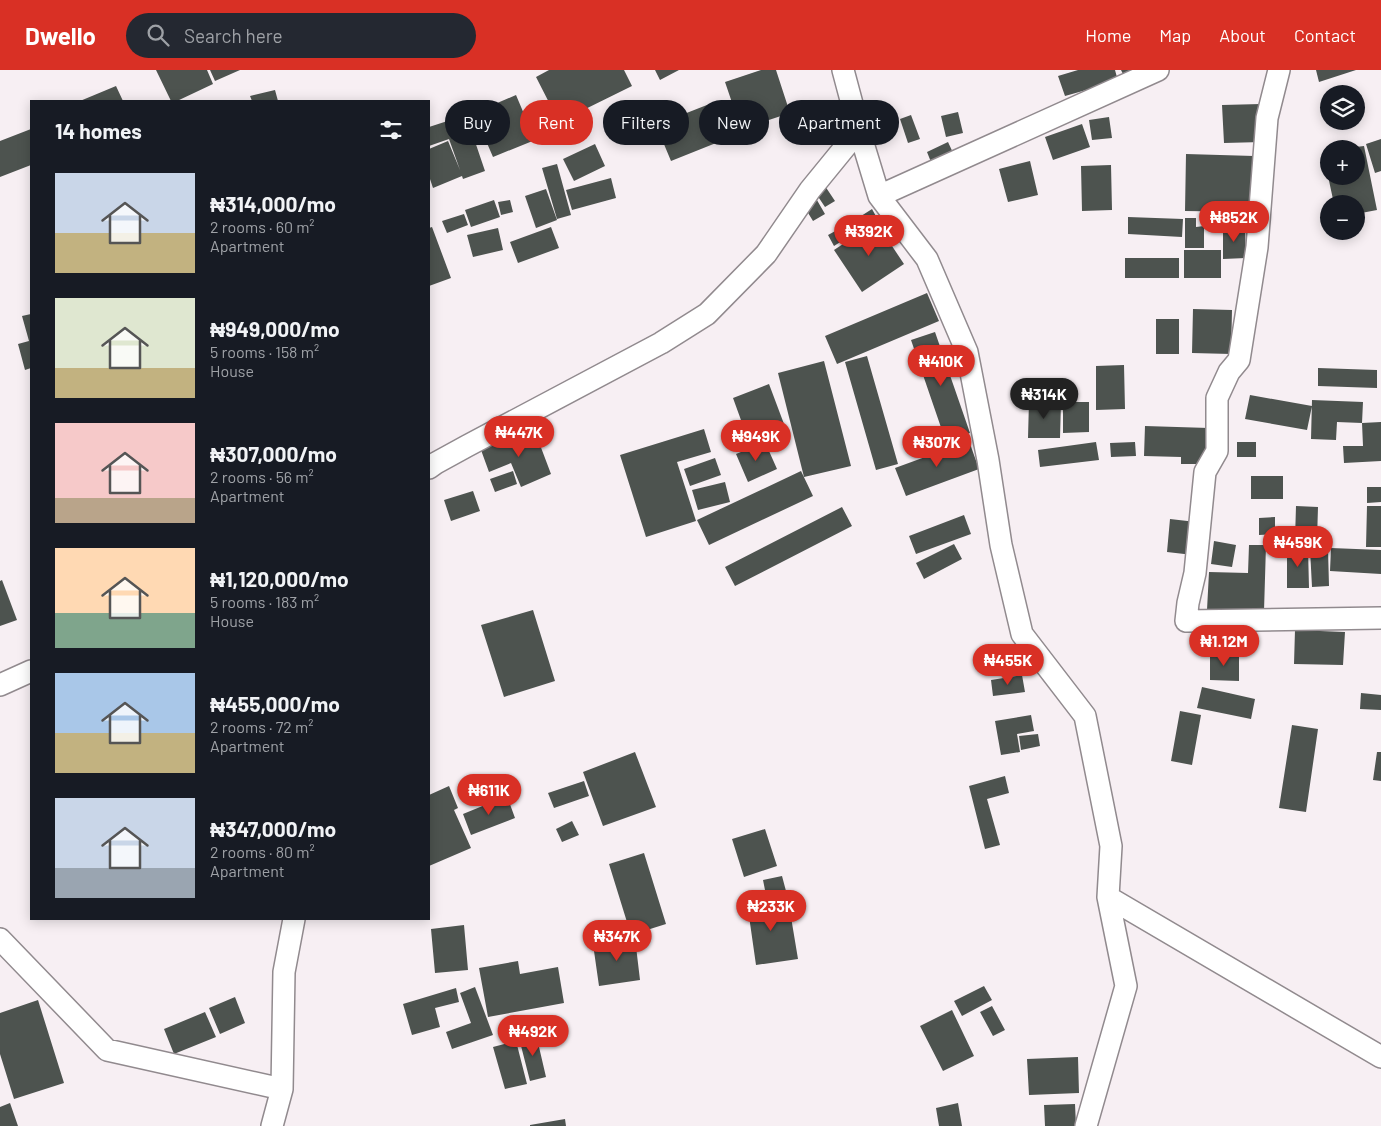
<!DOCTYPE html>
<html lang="en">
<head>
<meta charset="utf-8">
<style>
	:root { --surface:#171b24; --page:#242831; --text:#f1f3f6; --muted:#9ea1a6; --accent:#d93025 }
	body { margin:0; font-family:Barlow,sans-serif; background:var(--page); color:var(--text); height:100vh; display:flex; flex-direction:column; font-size:19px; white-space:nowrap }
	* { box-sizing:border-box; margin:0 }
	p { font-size:16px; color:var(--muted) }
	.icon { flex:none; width:28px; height:28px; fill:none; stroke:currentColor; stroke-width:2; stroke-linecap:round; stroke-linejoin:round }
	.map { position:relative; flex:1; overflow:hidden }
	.drawer { position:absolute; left:30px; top:30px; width:400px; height:820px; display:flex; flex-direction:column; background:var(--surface); border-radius:0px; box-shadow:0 2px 12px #0003 }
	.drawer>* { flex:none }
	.guide { position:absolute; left:445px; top:30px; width:475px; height:45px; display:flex; gap:10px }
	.fabs { position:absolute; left:1320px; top:15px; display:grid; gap:10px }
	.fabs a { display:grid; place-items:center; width:45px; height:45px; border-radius:50%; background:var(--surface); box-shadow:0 2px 12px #0003; font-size:25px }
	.price { position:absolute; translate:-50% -42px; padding:0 11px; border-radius:18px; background:var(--accent); color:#fff; font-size:16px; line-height:32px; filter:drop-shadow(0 1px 2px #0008) }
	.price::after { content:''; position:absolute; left:50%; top:30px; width:15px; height:11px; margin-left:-8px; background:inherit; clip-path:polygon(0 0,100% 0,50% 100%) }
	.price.selected { background:#222; color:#fff }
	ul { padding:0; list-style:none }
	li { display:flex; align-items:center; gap:15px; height:125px; padding:0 25px }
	li span { display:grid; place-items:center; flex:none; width:140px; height:100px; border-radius:0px; color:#555 }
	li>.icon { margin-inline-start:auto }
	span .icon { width:60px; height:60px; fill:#fffc; stroke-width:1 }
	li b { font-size:21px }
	h2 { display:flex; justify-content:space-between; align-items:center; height:60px; padding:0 25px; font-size:21px }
	.tag { padding:0 18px; border-radius:22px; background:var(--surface); box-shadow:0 2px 12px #0003; font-size:18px; line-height:45px }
	.tag.selected { background:var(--accent); color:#fff }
	header { display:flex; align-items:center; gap:30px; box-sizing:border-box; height:70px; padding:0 25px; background:var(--accent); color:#fff }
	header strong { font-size:24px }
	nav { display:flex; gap:28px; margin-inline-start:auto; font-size:18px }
	.search { width:350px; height:45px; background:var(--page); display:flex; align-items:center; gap:12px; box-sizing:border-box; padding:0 18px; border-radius:28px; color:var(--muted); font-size:19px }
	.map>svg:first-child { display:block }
</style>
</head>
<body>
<header>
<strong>Dwello</strong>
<div class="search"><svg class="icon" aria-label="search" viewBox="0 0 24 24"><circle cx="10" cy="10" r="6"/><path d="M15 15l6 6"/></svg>Search here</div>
<nav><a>Home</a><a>Map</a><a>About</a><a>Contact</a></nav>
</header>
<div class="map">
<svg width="1381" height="1056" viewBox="0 0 1381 1056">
	<rect width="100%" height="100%" fill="#f7eff3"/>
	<!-- building -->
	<path fill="#4d534f" d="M156 0H207L213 14 177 31H171Z
		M210 0H240L215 11Z
		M549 0H624L632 16 559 52 536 7Z
		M655 0H679L660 10Z
		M761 0H776L790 43 741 59 725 12Z
		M1078 0H1115L1118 11 1065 26 1058 6Z
		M1121 0H1133L1123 4Z
		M1316 0H1356L1319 12Z
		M116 16 123 31H80Z
		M275 20 278 31H252L250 26Z
		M516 25 535 70 493 87 474 43Z
		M712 33 726 69 671 91 656 55Z
		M1261 34 1262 72 1224 73 1222 35Z
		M826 38 831 54 788 66 783 51Z
		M958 42 963 63 946 67 941 46Z
		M466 45 485 101 463 109 462 106 433 118 429 106V79L448 71 460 100 449 69 429 76V57Z
		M911 45 920 69 908 73 900 49Z
		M1109 47 1112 68 1092 70 1089 50Z
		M1082 54 1090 77 1053 90 1045 67Z
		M31 59V95L0 107V71Z
		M1381 69V101L1375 103 1366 74Z
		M948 72 955 87 933 97 927 82Z
		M595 74 605 96 574 111 563 89Z
		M1364 76 1377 140 1356 144V134H1334L1328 106H1356V77Z
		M1329 83V104H1328L1324 84Z
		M1186 84 1254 86 1253 142 1185 141Z
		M1030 91 1038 125 1008 132 999 99Z
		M557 94 571 145 557 149 542 98Z
		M1111 95 1112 140 1082 141 1081 96Z
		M611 108 616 128 572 140 566 120Z
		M825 116 835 131 825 137 815 122Z
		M546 119 557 150 536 158 525 126Z
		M814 125 825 144 813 151 802 133Z
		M494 130 500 147 471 157 465 140Z
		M510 130 513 142 501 145 498 132Z
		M872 139 877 148 850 165 844 157Z
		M464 144 468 155 447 163 442 151Z
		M1128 147 1183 149 1182 167 1128 164Z
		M1185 148H1196V157L1204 156V178H1185Z
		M876 152 904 194 862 222 834 180Z
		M1245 156 1246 188 1223 189V157Z
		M432 157 451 208 429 216V158Z
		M551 157 559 178 518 193 510 172Z
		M498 158 503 180 473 187 467 165Z
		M839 159 845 169 834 176 828 165Z
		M1184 180H1221V208H1184Z
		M1125 188H1179V208H1125Z
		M927 223 939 251 837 294 825 266Z
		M1193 239 1232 240 1231 284 1192 283Z
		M31 244V298L25 300 18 274 29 271 22 246Z
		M1156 249H1179V284H1156Z
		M935 262 970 363 946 372 911 270Z
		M867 286 898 394 876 400 845 292Z
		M824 291 851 396 804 407 778 303Z
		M1124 295 1125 339 1096 340V296Z
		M1318 298 1377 300V318L1318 316Z
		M769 314 787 362 750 375 733 328Z
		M1250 325 1312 336 1307 360 1245 349Z
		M1312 330 1363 332 1362 353 1337 352 1336 370 1311 369Z
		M1029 331 1061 332 1060 368H1028Z
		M1063 332H1089V362L1063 363Z
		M1381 352V391L1344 393 1343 376H1363L1362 353Z
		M1145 356 1209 358V394H1181V387L1144 386Z
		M534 359 551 404 521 417 511 393 489 402 481 380Z
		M704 359 711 382 677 392 696 451 646 467 620 385Z
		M969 371 979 399 906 426 895 398Z
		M765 372 777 399 748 412 736 384Z
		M1096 372 1099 390 1040 397 1038 380Z
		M1135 372 1136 386 1111 387 1110 373Z
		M1237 372H1256V387H1237Z
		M715 388 721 405 690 416 684 399Z
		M513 401 517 414 495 422 490 409Z
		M801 401 813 426 709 475 697 450Z
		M1251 406H1283V429H1251Z
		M725 412 730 432 698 440 692 420Z
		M1367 417H1381V432L1367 433Z
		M473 421 480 441 451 451 444 430Z
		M1296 436 1318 437 1317 470 1295 469Z
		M1367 436H1381V477H1366Z
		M842 437 852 456 735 516 725 497Z
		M964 445 971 464 916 484 909 466Z
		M1275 447V464L1259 465V448Z
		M1170 449 1196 452 1193 485 1167 482Z
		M1214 471 1236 475 1232 497 1211 494Z
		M954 474 962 489 924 509 916 493Z
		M1249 475H1266L1264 541 1207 540 1209 502 1248 503Z
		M1287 478H1308L1309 518H1287Z
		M1331 478 1381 480V504L1330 501Z
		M1310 479H1328L1329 516 1312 517Z
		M2 510 17 550 0 556V511Z
		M533 540 555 611 504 627 481 555Z
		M1211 554 1250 555 1249 581 1210 580Z
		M1295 560 1345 562 1343 595 1294 594Z
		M1210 584 1239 585V611L1210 610Z
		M1022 605 1025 622 993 626 991 610Z
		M1202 617 1255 629 1251 649 1197 638Z
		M1361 623 1381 625V640L1360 639Z
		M1180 641 1201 645 1192 695 1171 691Z
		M1031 645 1034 661 1017 664 1020 682 1001 685 995 651Z
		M1292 655 1318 659 1306 742 1279 738Z
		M1038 664 1040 676 1021 680 1019 666Z
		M635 682 656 737 603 756 583 702Z
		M1377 682H1381V711L1373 710Z
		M1005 706 1009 723 987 729 1000 775 985 779 969 716Z
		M584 711 589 726 554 738 548 723Z
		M449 716 458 738 454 740 471 778 429 796V725Z
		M507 726 515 748 471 765 463 744Z
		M572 751 579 765 562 772 556 759Z
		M765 759 777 796 744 807 732 769Z
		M644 783 666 854 631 865 609 794Z
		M782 806 786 821 766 825 763 810Z
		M764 822 767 844 790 841 798 889 756 895 746 825Z
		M464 855 468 900 435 903 431 859Z
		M635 868 640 910 599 916 593 874Z
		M518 891 520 904 558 897 564 933 488 947 479 898Z
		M984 916 992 930 962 946 954 931Z
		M475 917 493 965 452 979 446 962 471 953 460 923Z
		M456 918 459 932 435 938 440 957 412 965 403 934Z
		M235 927 245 953 220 964 209 938Z
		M38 930 64 1013 14 1029 0 984V943Z
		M992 936 1005 960 993 966 980 942Z
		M952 940 974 986 943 1001 920 956Z
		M205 942 216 967 174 984 164 959Z
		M536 964 546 1007 530 1011 519 968Z
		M516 971 527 1014 505 1019 493 977Z
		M1078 987 1079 1023 1029 1025 1027 989Z
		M10 1033 18 1056H0V1037Z
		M958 1033 962 1056H939L936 1038Z
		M1075 1034 1076 1056H1045L1044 1035Z
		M565 1049 566 1056H530V1055Z"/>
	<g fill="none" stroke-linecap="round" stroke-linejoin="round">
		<!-- minor casing -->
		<g stroke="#918a8e" stroke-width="24">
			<path id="minor" d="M843 0 859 60 879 126 927 189 967 282 988 390 1001 475 1022 564 1085 646 1111 776 1108 827 1126 916 1086 1056
				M1279 0 1267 48 1257 177 1239 290 1229 302 1217 328V381L1205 402 1195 503 1188 533 1186 551 1381 548
				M879 126 1158 0
				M429 398 436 393 467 376 661 273 707 244 766 184 810 120 859 60
				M0 615 31 601
				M1108 827 1381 987
				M0 869 107 980 282 1019
				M272 1056 282 1019 284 902 294 849"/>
		</g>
		<!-- minor -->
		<use href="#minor" stroke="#fff" stroke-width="21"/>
	</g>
</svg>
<div class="fabs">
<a><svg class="icon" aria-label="layers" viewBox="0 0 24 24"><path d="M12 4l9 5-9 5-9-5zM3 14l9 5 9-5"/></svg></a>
<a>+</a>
<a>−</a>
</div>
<b class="price" style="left:1234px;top:173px">₦852K</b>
<b class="price" style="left:869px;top:187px">₦392K</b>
<b class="price" style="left:941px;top:317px">₦410K</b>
<b class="price selected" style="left:1044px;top:350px">₦314K</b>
<b class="price" style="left:519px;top:388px">₦447K</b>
<b class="price" style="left:756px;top:392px">₦949K</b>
<b class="price" style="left:937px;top:398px">₦307K</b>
<b class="price" style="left:1298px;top:498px">₦459K</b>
<b class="price" style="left:1224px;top:597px">₦1.12M</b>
<b class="price" style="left:1008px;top:616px">₦455K</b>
<b class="price" style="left:489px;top:746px">₦611K</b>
<b class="price" style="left:771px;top:862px">₦233K</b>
<b class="price" style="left:617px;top:892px">₦347K</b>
<b class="price" style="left:533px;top:987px">₦492K</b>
<div class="guide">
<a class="tag">Buy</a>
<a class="tag selected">Rent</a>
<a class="tag">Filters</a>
<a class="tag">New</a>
<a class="tag">Apartment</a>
</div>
<section class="drawer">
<h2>14 homes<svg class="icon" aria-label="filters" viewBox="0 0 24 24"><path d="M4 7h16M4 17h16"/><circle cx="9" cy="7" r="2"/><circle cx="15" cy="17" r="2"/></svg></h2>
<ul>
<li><span style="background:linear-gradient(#c9d6e8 60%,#c2b280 0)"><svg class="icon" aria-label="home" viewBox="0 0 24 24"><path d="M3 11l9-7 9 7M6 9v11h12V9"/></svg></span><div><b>₦314,000/mo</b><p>2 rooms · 60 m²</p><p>Apartment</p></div></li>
<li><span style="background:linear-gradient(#dfe7d0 70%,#c2b280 0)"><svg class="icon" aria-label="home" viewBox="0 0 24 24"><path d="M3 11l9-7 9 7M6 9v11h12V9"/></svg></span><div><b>₦949,000/mo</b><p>5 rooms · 158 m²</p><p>House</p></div></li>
<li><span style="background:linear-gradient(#f6c9c9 75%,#b9a48a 0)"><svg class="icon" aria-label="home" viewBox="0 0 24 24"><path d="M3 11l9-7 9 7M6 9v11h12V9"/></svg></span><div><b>₦307,000/mo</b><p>2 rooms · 56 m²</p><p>Apartment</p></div></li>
<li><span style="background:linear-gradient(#ffd9b3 65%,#7fa58c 0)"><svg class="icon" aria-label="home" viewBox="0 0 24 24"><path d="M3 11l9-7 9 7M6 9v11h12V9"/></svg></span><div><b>₦1,120,000/mo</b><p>5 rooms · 183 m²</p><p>House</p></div></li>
<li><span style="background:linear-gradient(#a9c7e8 60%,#c2b280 0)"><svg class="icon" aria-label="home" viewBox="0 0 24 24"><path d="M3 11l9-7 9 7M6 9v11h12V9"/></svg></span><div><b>₦455,000/mo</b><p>2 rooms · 72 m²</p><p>Apartment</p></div></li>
<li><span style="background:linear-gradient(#c9d6e8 70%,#9aa5b1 0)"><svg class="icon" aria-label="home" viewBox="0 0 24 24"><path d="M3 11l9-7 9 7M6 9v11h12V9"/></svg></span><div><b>₦347,000/mo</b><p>2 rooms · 80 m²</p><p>Apartment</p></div></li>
</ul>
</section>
</div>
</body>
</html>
